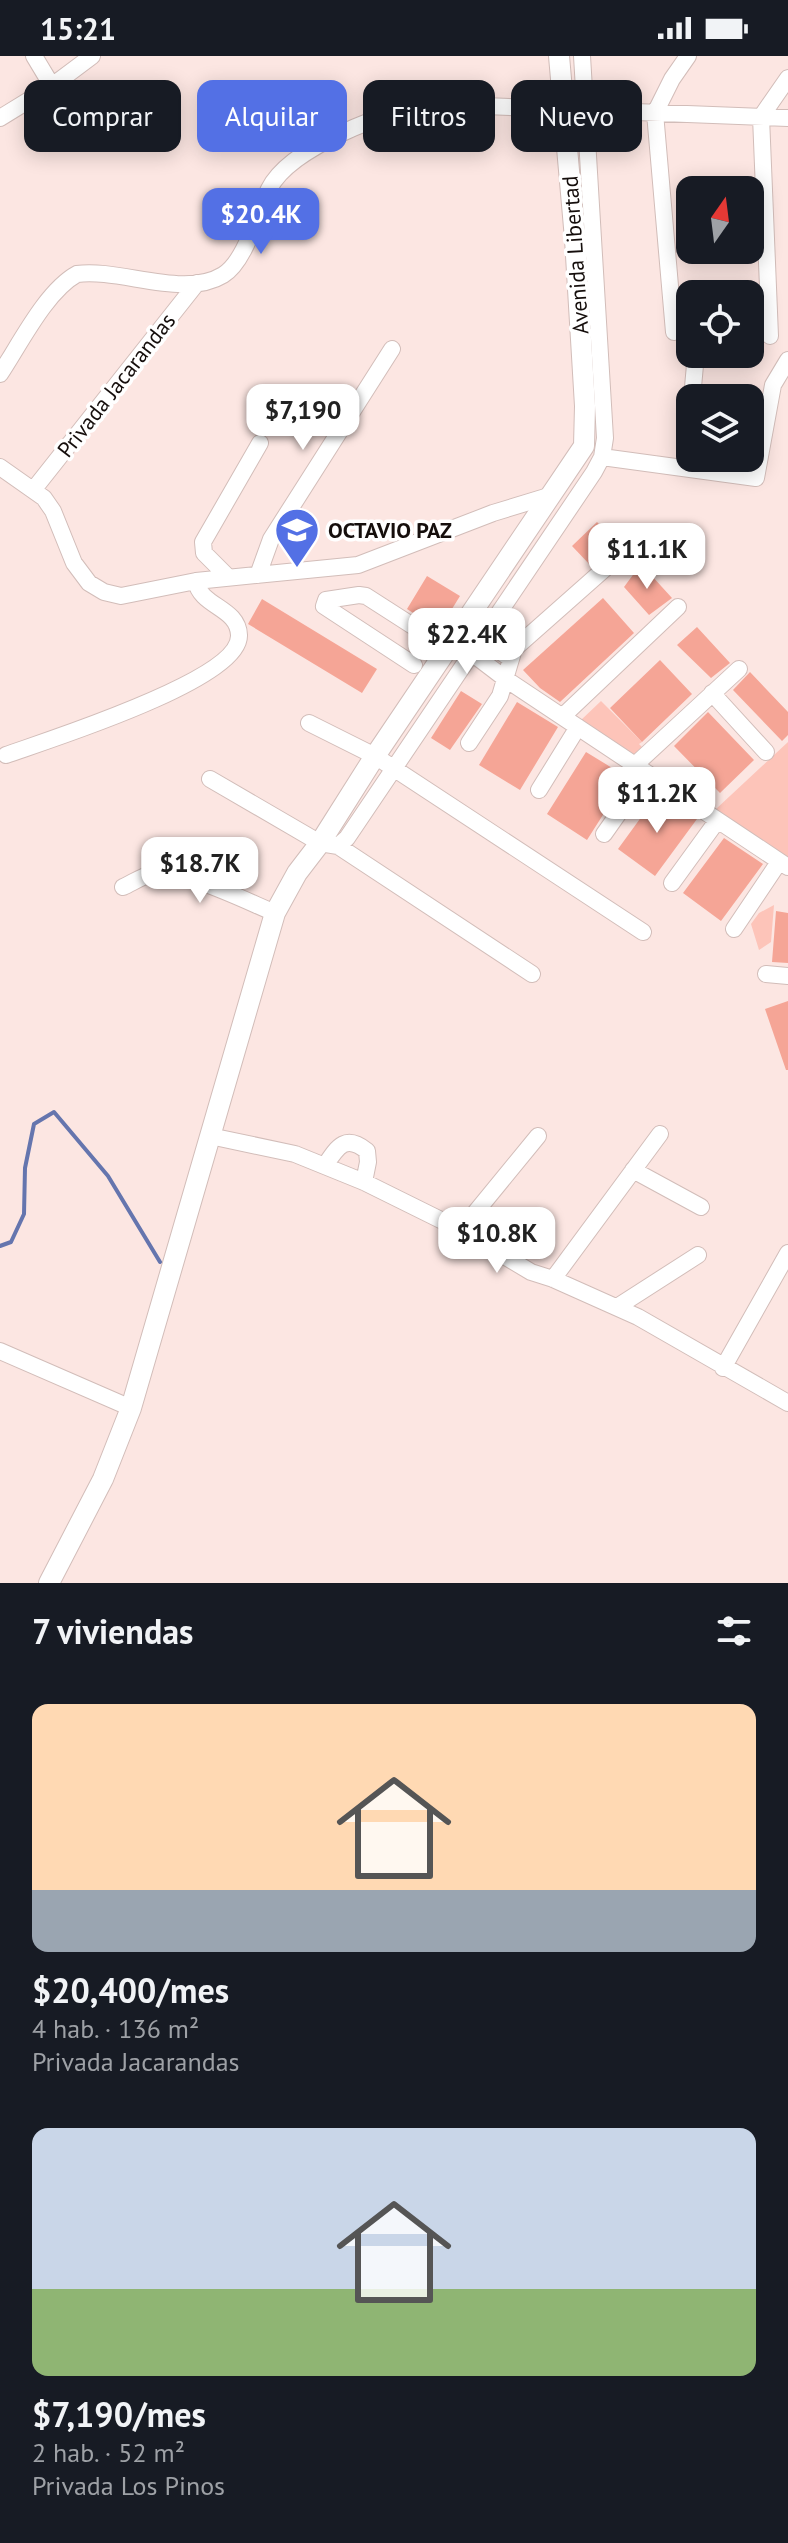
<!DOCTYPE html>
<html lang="es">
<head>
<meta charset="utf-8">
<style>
	:root { --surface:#171b24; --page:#20242c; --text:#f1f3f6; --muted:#9ea1a6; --accent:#5370e5 }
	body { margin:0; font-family:"PT Sans",sans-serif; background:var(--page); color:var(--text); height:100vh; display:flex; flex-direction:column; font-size:30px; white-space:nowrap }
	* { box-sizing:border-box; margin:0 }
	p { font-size:26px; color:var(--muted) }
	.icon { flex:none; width:44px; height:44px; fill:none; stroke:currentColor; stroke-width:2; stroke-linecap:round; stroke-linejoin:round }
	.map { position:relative; height:1527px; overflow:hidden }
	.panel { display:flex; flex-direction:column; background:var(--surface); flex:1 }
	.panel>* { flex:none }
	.banner { position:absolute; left:24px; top:24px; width:740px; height:72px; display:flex; gap:16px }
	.needle { width:52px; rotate:14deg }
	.fabs { position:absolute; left:676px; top:120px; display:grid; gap:16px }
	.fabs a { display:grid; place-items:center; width:88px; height:88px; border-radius:16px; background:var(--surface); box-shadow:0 4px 20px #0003; font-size:40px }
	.price { position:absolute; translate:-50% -68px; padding:0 18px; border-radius:16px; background:#fff; color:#222; font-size:26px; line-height:52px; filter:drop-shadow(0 2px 4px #0008) }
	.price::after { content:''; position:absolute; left:50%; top:48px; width:24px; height:18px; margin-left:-12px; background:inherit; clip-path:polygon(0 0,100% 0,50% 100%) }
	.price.on { background:var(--accent); color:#fff }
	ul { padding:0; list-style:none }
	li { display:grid; align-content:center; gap:16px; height:424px; padding:0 32px }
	li span { display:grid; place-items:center; height:248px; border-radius:16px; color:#555 }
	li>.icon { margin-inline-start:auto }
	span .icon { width:144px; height:144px; fill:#fffc; stroke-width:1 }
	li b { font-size:34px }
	h2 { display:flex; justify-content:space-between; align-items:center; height:96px; padding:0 32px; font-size:34px }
	.tag { padding:0 28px; border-radius:16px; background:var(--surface); box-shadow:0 4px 20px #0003; font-size:28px; line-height:72px }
	.tag.on { background:var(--accent); color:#fff }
	.status { display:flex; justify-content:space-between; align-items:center; height:56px; padding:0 40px; background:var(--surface); direction:ltr }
	.status svg { height:22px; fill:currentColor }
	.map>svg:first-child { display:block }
</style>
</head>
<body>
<div class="status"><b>15:21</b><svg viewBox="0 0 49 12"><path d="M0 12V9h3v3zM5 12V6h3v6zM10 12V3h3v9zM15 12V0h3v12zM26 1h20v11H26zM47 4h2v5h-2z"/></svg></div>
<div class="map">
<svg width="788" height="1527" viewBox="0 0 788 1527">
	<rect width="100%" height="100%" fill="#fce6e2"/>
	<!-- green -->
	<path fill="#fdc4b9" d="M601 645 642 686 639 688 645 694 636 703 580 665Z
		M788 686V806L716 753Z
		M774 849 771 886 759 894 751 868 759 857Z"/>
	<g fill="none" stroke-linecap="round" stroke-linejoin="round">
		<!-- stream -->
		<path stroke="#6575ae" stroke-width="4" d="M0 1190 11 1186 24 1158 25 1112 34 1068 54 1056 108 1120 160 1206"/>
	</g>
	<!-- building -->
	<path fill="#f5a596" d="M597 466 617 487 591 510 572 490Z
		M641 508 672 542 649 559 624 531Z
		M427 520 460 540 439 574 407 553Z
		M603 542 634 577 560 646 540 632 523 614Z
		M262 543 377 613 362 637 248 568Z
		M697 571 730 607 711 622 677 589Z
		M660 604 692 638 642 686 610 652Z
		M750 616 788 656V679L782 685 733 634Z
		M461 635 482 648 450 694 431 682Z
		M517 646 558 671 520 734 479 709Z
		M708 656 754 704 720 737 674 690Z
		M586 696 627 721 587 784 547 758Z
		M658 738 697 763 655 820 618 793Z
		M724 782 763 808 721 865 683 837Z
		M776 855 788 857V907L772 906Z
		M788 945V1014H786L765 953Z"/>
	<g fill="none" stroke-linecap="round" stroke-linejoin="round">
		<!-- minor casing -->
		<g stroke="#d2bdb9" stroke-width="18">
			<path id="minor" d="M34 0 52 30
				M0 62 52 30 92 0
				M674 276 655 57 672 23 688 0
				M770 280 761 61 788 22
				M0 318C20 288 46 235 77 218 120 212 184 243 223 219 246 205 257 157 269 133 290 91 388 54 433 48L788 62
				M692 342 695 309
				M602 401 756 422 773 329 788 304
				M0 411 44 442 53 455 74 507 89 527 104 536 121 540 196 525 358 509 493 457 552 439
				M684 411 690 357
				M34 433 197 227
				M258 519 271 483 392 293
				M228 521 204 497 203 486 260 387
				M473 577 511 603
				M465 592 507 624 788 811
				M414 609 324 550 326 544 359 539 366 540 447 592
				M712 637 766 696
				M563 660 678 551
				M309 667 375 700 643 876
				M469 687 500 640 514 593 627 493
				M6 699C45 685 241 624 239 579 238 551 200 551 196 525
				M635 709 739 613
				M210 723 320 787 338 790 347 782 594 416 602 401 605 382 582 0
				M539 734 578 671
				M604 778 647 717
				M338 790 532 918
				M672 827 717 765
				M123 831C132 827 142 820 152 818 181 812 246 845 275 857
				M734 873 779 806
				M766 918 788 920
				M210 1080 295 1098 364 1126 461 1174 531 1216 553 1223 638 1261 788 1347
				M326 1108C338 1090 346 1078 367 1095L368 1106 364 1126
				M633 1114 701 1151
				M461 1174 538 1080
				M553 1223 660 1078
				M617 1251 698 1199
				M0 1295 131 1352
				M723 1312 788 1197"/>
		</g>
		<!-- major casing -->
		<g stroke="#d2bdb9" stroke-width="22">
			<path id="major" d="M49 1527 103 1423 131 1352 275 857 297 817 320 787 375 700 584 390 585 350 575 183 559 0"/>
		</g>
		<!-- minor -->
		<use href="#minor" stroke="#fff" stroke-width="16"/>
		<!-- major -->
		<use href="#major" stroke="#fff" stroke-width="20"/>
	</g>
	<!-- icons -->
	<defs>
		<g id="school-pin" transform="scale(2.3)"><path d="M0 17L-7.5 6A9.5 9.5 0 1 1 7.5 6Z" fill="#5370e5" stroke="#fff"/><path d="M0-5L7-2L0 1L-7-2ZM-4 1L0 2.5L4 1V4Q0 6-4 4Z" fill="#fff"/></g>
	</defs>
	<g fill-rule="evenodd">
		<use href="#school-pin" x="297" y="474"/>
	</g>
	<g text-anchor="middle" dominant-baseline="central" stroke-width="7" stroke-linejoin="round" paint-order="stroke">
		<!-- street labels -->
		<g font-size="22" fill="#150e0c" stroke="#fff">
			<text transform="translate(575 199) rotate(-94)">Avenida Libertad</text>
			<text transform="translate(116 329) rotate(-52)">Privada Jacarandas</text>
		</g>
		<!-- poi labels -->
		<g font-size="22" font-weight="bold" fill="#150e0c" stroke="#fff" text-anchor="start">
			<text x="328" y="474">OCTAVIO PAZ</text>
		</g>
	</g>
</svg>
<div class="fabs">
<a><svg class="needle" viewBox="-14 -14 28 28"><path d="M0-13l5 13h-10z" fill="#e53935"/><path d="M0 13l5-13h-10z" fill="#9ea1a6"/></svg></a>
<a><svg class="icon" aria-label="locate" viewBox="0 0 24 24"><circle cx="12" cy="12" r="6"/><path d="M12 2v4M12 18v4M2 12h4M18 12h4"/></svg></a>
<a><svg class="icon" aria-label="layers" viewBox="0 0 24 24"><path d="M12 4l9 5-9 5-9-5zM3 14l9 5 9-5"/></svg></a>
</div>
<b class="price on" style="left:261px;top:200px">$20.4K</b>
<b class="price" style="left:303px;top:396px">$7,190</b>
<b class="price" style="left:647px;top:535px">$11.1K</b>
<b class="price" style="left:467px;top:620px">$22.4K</b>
<b class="price" style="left:657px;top:779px">$11.2K</b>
<b class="price" style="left:200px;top:849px">$18.7K</b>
<b class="price" style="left:497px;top:1219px">$10.8K</b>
<div class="banner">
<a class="tag">Comprar</a>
<a class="tag on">Alquilar</a>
<a class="tag">Filtros</a>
<a class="tag">Nuevo</a>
</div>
</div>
<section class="panel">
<h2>7 viviendas<svg class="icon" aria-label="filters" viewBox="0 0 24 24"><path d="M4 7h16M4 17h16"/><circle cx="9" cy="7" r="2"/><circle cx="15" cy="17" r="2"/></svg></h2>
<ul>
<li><span style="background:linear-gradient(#ffd9b3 75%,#9aa5b1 0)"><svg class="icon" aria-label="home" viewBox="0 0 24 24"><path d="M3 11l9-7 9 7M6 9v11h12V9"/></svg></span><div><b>$20,400/mes</b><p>4 hab. · 136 m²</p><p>Privada Jacarandas</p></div></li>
<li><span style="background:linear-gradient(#c9d6e8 65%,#8fb573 0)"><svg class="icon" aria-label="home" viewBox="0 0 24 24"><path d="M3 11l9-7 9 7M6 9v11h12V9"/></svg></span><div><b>$7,190/mes</b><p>2 hab. · 52 m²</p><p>Privada Los Pinos</p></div></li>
</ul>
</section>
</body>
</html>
